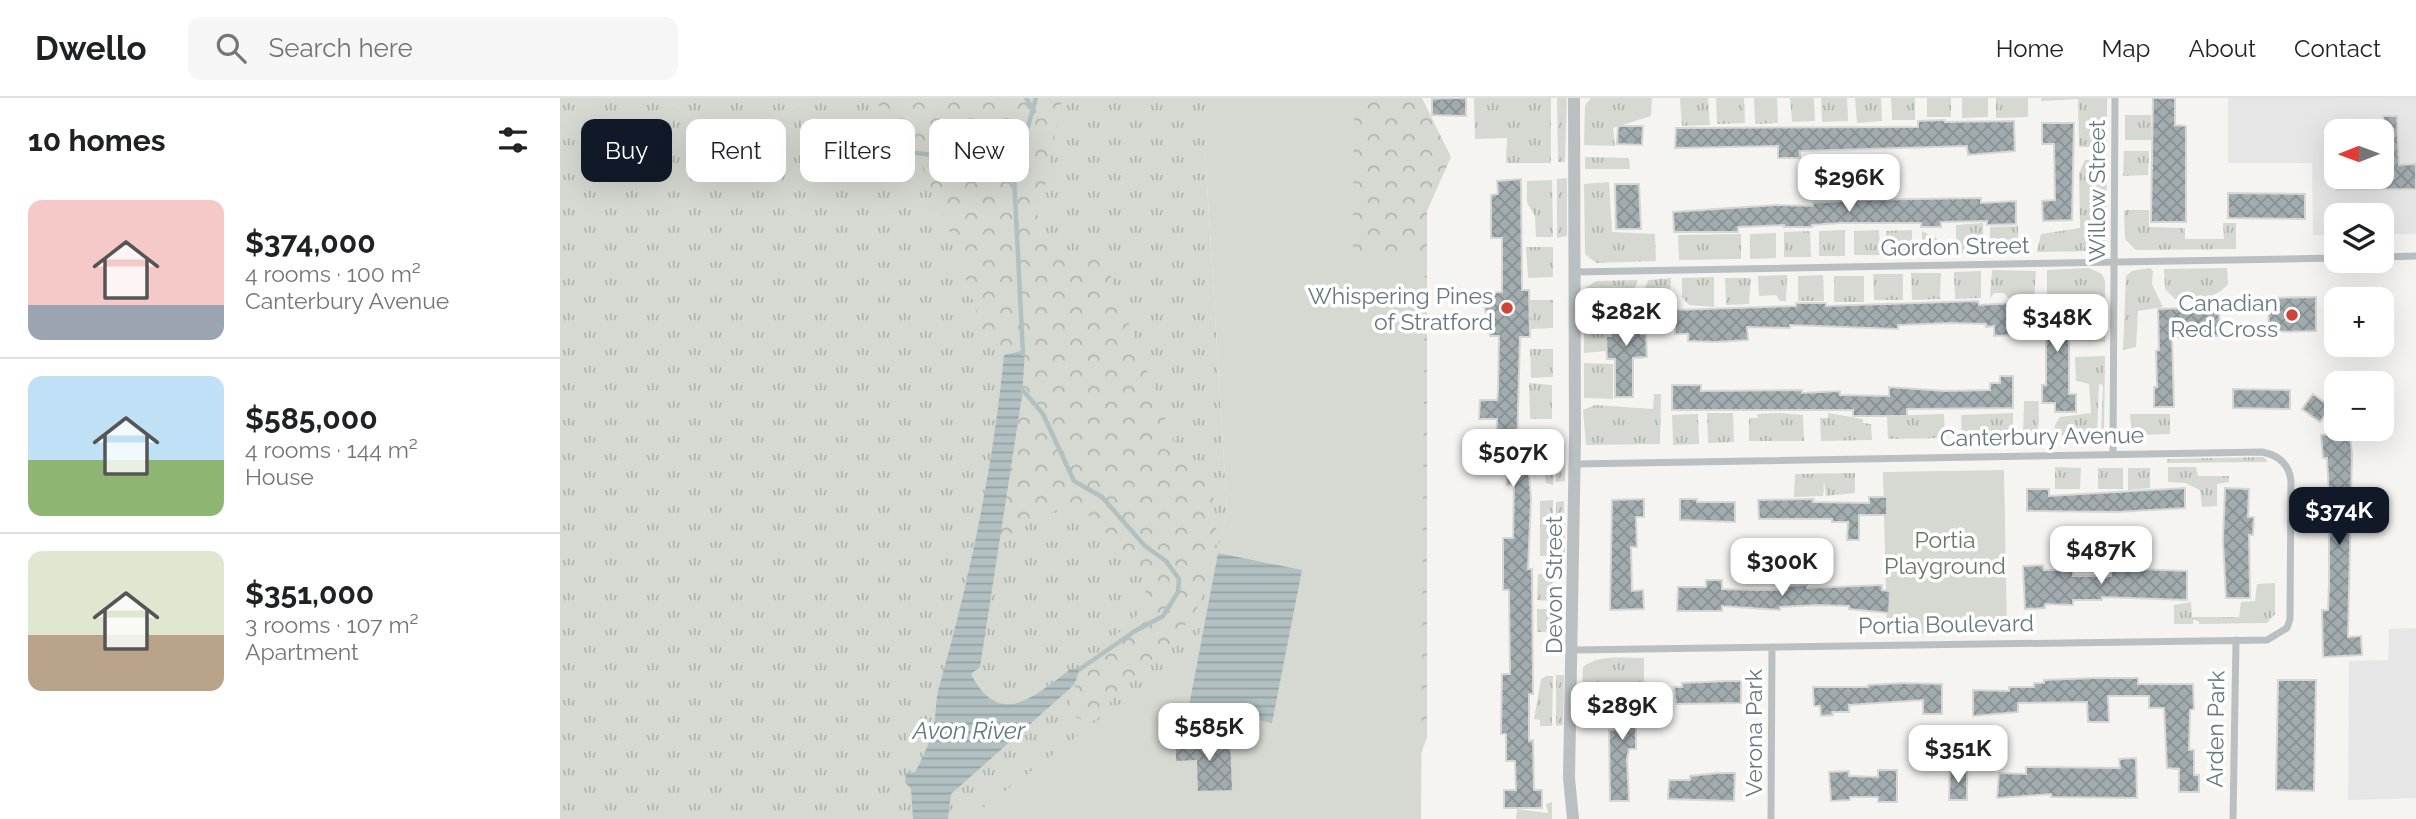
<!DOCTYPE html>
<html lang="en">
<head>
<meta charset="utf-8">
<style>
	:root { --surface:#fff; --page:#f6f6f6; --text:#202124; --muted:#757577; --line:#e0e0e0; --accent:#111827 }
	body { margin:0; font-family:Raleway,sans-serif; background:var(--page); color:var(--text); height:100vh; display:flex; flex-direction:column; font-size:26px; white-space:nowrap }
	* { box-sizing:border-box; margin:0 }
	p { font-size:23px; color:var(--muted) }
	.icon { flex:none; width:38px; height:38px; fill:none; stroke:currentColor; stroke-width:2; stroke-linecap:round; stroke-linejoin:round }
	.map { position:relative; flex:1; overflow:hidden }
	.panel { display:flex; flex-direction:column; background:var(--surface); width:560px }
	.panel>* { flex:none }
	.hud { position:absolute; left:21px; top:21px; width:665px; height:63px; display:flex; gap:14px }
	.needle { width:46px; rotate:269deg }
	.fabs { position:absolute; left:1764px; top:21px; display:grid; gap:14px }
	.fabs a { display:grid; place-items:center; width:70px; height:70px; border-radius:14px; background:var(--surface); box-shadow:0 7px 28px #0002; font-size:35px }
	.price { position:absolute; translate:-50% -60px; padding:0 16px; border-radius:14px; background:#fff; color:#222; font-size:23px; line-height:46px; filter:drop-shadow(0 2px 4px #0008) }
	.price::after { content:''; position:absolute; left:50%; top:42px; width:21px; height:16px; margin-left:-10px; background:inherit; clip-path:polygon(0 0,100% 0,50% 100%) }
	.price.active { background:var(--accent); color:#fff }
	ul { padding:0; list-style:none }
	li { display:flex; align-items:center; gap:21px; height:175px; padding:0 28px }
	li+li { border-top:2px solid var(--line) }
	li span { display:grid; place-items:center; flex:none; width:196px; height:140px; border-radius:14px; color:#555 }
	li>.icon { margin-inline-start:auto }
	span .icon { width:84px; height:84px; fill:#fffc; stroke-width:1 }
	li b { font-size:30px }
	h2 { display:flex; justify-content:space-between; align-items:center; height:84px; padding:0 28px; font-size:30px }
	.tag { padding:0 24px; border-radius:14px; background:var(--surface); box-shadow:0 7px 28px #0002; font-size:24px; line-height:63px }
	.tag.active { background:var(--accent); color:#fff }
	header { display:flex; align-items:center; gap:42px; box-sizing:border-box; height:98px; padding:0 35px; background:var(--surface); border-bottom:2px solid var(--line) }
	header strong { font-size:33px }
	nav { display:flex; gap:38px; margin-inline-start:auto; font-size:24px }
	.search { width:490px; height:63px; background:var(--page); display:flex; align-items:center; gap:18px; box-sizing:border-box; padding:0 24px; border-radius:14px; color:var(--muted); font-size:26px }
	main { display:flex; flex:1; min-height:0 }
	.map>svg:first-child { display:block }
</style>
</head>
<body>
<header>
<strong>Dwello</strong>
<div class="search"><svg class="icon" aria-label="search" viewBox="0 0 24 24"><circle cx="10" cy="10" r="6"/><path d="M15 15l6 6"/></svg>Search here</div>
<nav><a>Home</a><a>Map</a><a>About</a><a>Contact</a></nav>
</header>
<main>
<section class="panel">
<h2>10 homes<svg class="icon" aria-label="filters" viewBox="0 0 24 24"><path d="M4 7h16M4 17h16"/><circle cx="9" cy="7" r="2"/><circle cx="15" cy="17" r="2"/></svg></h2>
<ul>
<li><span style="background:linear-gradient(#f6c9c9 75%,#9aa5b1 0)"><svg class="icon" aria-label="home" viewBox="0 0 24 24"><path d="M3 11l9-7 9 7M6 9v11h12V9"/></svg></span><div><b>$374,000</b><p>4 rooms · 100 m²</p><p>Canterbury Avenue</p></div></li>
<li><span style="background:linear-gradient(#bfe0f5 60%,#8fb573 0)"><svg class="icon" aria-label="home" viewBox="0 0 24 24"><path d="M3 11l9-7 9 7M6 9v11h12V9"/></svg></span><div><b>$585,000</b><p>4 rooms · 144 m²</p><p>House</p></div></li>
<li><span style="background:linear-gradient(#dfe7d0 60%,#b9a48a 0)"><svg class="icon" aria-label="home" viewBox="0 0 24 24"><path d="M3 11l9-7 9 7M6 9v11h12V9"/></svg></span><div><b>$351,000</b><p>3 rooms · 107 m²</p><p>Apartment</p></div></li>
</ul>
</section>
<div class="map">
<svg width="1856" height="721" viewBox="0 0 1856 721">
	<defs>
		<pattern id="grass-tufts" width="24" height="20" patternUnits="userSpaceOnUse" patternTransform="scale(1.75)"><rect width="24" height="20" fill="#d5d9d1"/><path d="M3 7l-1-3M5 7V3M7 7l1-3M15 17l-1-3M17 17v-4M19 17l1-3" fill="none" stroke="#b1b5af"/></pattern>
		<pattern id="forest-crowns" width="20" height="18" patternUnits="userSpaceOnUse" patternTransform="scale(1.75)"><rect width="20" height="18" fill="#d5d9d1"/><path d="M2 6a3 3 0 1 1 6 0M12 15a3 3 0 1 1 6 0" fill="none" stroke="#b1b5af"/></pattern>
		<pattern id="water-rules" width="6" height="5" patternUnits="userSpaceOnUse" patternTransform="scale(1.75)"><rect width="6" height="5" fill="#b2c0c2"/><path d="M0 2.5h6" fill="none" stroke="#95a1a3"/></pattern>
		<pattern id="building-cross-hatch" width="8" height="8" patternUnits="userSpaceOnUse" patternTransform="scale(1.75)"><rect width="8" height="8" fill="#a2abae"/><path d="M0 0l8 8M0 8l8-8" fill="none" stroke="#889093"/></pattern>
	</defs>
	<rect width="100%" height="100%" fill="#f5f4f1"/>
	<!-- built -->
	<path fill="#e5e6e5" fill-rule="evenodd" d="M1668 0H1856V136H1822V117H1776V137H1753L1752 65H1668ZM1776 33H1822V79H1776Z
		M1856 530V700L1788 702 1789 563 1828 562 1829 531Z"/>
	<!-- grass -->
	<path fill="url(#grass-tufts)" d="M0 0H645V53L667 412 637 550 416 721H0Z
		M914 0H991V65H946L947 40 915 41Z
		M997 0H1007L1005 64H998Z
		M1031 0H1092L1091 18 1053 30 1055 48 1024 47 1025 7Z
		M1120 0H1148L1150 27 1122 28Z
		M1156 0H1184L1185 25 1157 26Z
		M1194 0H1217L1218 25 1195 26Z
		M1230 0H1254L1255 23 1232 24Z
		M1261 0H1287L1288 23 1262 24Z
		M1295 0H1321L1322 23 1297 25Z
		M1331 0H1355V22H1332Z
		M1367 0H1391V19H1367Z
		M1402 0H1428V19L1402 20Z
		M1436 0H1468V19L1436 20Z
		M1481 0H1547V49H1519L1518 1 1481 3Z
		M1565 17H1591L1592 42H1565Z
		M1564 53H1589L1588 77 1563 78Z
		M1025 59 1069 60 1070 71H1025Z
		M1525 62H1547L1546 142 1534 153 1477 154 1481 136 1520 130 1519 75Z
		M1007 80V138L997 140V81Z
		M992 82 993 139H976L975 118 967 105V83Z
		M1049 84 1052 134 1095 136 1096 163 1036 165 1025 156 1024 86Z
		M1564 112H1589V129L1625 130V141H1664L1663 125H1676V151L1576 152 1565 141Z
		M1423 125 1424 156H1396V127Z
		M1458 128V155H1430V129Z
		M1285 132V158H1259V133Z
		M1319 132 1320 157H1294V133Z
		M1352 132V157L1326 158V133Z
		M1250 133 1251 159H1224V134Z
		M1362 133 1382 143 1388 157H1362Z
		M1216 135V160L1190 161V136Z
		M1181 136V161L1119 162 1118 137Z
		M966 149H993V179L968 180Z
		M1529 170 1542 176 1545 183V244L1508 243 1509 232 1533 231 1534 223 1521 208 1520 202H1493V197H1487V172Z
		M1590 170 1593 173 1592 186 1603 209 1578 213 1576 249 1563 252 1566 178 1572 173Z
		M1667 170 1668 186C1654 203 1635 201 1615 201L1605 191 1604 171Z
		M1432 172 1476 173 1474 201 1448 200 1444 195H1434L1430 200Z
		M1421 173V200L1395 201 1394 174Z
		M1351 175H1381L1380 201 1352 202Z
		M1313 176H1343V202H1314Z
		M1227 177 1226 203H1220L1216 197 1199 198 1198 178Z
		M1263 177 1264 203H1238V178Z
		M1274 178H1304V204H1274Z
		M1154 179V209L1129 207 1122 199V180Z
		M1111 180 1108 231 1084 232V212L1079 208 1088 182Z
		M1165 180H1191L1189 206 1166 207Z
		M1078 182 1069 205 1051 206 1050 211 1045 212V219H1051L1046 253 1024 255V191L1036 183Z
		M970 202H993V230L971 231Z
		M970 251H993V279L971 280Z
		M1545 258 1544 336H1541L1543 287 1539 286 1537 336 1495 338V327L1500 319 1531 315 1529 286 1516 283 1515 259Z
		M1024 265 1053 266V301L1024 300Z
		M969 285 992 287V321H970Z
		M1094 296H1101L1100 346 1026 347 1023 312 1035 307 1093 311Z
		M1464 303H1479L1478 339H1463Z
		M1147 315H1173L1174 344 1148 345Z
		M1220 315 1243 317 1244 343H1189V320H1198L1197 316Z
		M1268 315 1303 321V325L1311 326 1312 342 1261 343 1260 320H1268Z
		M1453 315V339L1402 340 1401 317Z
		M1138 316 1139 346 1113 347 1112 317Z
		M1384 316 1385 340 1328 341 1327 318Z
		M1570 316H1610V336L1572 337Z
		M994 342 993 387 986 385 984 372 976 371 974 383 975 344Z
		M997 344 1005 345V383L996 384Z
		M1704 359 1708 364 1607 365V361Z
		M1495 369 1521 370 1520 391H1495Z
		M1608 369H1636L1638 378H1669V384L1657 386V408L1642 409 1640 392 1625 385 1608 384Z
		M1538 370H1563V391H1538Z
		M1568 370H1590V390L1568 392Z
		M1295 375V395L1266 398 1264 383 1263 398 1234 399 1235 376Z
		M993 402 992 458H980V403Z
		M1004 403 1005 457 997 458 996 404Z
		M978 476 993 477 991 503 977 502Z
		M1715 485V516L1707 525 1639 526V523L1633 522V526H1614V507L1631 504 1632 519H1679L1681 504 1695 503 1697 486Z
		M977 511H992L991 534H977Z
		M1084 560V591L1055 587 1054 624 1050 627 1021 626 1023 569C1038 556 1065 560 1084 560Z
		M996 577H1004L1003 627 996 628Z
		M986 578H993L992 628H980V622L974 621 981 581Z
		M992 704V721H956L957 711 988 715 986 706Z"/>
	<!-- forest -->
	<path fill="url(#forest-crowns)" d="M313 0H502L485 89 476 114 490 149 544 160 616 349 652 386 657 441 640 506 615 541 570 582 531 625 507 616 520 571 583 512 588 477 514 403 440 441 462 298 465 253 427 248 396 148 355 52Z
		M732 0H862L891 59 867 113V640L853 675Z"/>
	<!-- green -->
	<path fill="#d5d9d1" d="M645 0H794L793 159H865L861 721H408L636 548 667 412 645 53Z
		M1444 372 1447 534 1327 537 1323 374Z"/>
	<!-- water -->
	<path fill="url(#water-rules)" d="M465 252 462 298 420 569 411 576C440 632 474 598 511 571H520L514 587 391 696 388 721H353L351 691 345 684 346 675 355 674C365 656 372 640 375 620 376 611 376 602 378 593 409 484 433 371 444 257Z
		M658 455 742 472 712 625 629 608Z"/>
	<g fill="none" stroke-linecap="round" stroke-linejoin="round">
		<!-- stream -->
		<path stroke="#b2c0c2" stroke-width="4.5" d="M466 0 474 13
			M356 55 455 67
			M463 256 454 78 476 0
			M460 289 483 316 514 383 542 399 585 448 606 463 619 481 618 494 603 518 575 533 520 571"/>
	</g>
	<!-- building -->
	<path fill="url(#building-cross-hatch)" stroke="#d6d6d4" stroke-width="2" d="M888 0H906V18L872 17V1Z
		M1593 0H1615V27L1626 28V124H1591Z
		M1823 18H1837L1839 67 1856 66V91L1777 92V79H1822Z
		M1385 22V24L1454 23 1455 53 1408 57 1407 48 1240 53V60H1218V48L1115 50 1116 30 1358 29V23Z
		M1482 25H1514L1512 122 1483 123 1482 103 1495 102 1494 46H1482Z
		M1058 28H1083L1082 47 1057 46Z
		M961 81 962 192H969L970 239H960L957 350H967L971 401 968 471H972L973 596H969V643L973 642 974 692H982V710H944V692H956L955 663H946V636H941L942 576H950L949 492H943V440H953L954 387H947L946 372 930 373 929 351H936L937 321H919L920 302H937L938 293 939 238H930L922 195 942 194V140H931V97L938 96 937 83Z
		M1055 86H1079L1081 131H1056Z
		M1668 95 1745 96V121L1668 120Z
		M1421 100V105L1456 103V126L1427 127V123L1381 124V129H1361V125H1280L1252 127V129H1224V127L1178 129V134H1114L1113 114 1216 107 1253 108V105L1292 102Z
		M1756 199V233L1709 234 1708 200Z
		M1418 203 1419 207 1453 205 1454 237 1434 238V228L1426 229V226L1391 225 1338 227V231L1230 227V230L1187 229 1188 242 1155 244 1128 243V236H1115V212L1236 208V205H1266V208Z
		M1477 205 1515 206V227H1509V296H1516V314H1495V305H1482V287H1486V227H1476Z
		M1659 209 1660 238 1612 240 1614 309H1594V289H1597L1596 253 1599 252 1598 211Z
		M1052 211 1082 212 1081 236H1086L1087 259 1073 260V299H1055V261H1047L1046 238H1051Z
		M1440 278H1453V310L1347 311V318H1293V312H1112V287H1141V293L1242 292V295L1280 293V297L1329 298V289L1385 293 1430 292V285H1440Z
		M1673 291 1730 292V311L1673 310Z
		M1753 296 1771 309 1760 324 1742 311Z
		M1790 334 1792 356 1788 539 1801 538 1802 557 1763 559 1762 512H1768L1769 486V415H1765V398H1769L1767 360H1763L1761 337Z
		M1625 390V410L1557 414 1467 413V391H1489V398Z
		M1665 390 1689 391 1688 419H1694L1693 437H1689L1690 500H1666L1663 442Z
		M1309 399H1327V417H1299V442H1287L1288 424H1272V421H1199L1198 402 1254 401 1253 404 1309 405Z
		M1084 401V419H1076L1077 449H1071L1072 493 1083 492 1084 511 1050 512 1052 402Z
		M1120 401H1137V404H1175V424L1120 422Z
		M1483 467 1484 472H1513V478H1551V470L1627 473V502L1542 499V502H1513V507L1485 506V510L1465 511 1463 468Z
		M1146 482H1162V491L1190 492H1227V488L1247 487V490L1322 487V492L1330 493 1329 515 1289 511V508L1257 507 1220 509V512L1162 508V513H1117L1118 489H1146Z
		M1534 580H1578V586H1633L1634 611 1630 612 1629 652H1634V677H1639V694H1619V671L1607 670 1604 610H1589V598H1548L1549 624H1528L1527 604 1458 605V614L1413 618V592L1449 593V589H1474V585H1484V582Z
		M1718 582H1756L1754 693 1716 692Z
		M1168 583H1181V605L1116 606 1114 589H1122V585Z
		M1343 585 1382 586V616H1363V602L1289 607V614H1272L1273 617 1261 618 1260 608H1254L1253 589H1308V587Z
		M1055 590H1076V651H1069L1067 661 1069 703H1050L1049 632H1054Z
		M671 642 673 693 637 694 636 663 615 664V644Z
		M1576 660 1577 700 1491 699V696L1437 700 1439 675 1466 676V669L1560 670 1559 661Z
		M1318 672H1337V704H1318V699H1290V702L1271 703 1269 674 1289 673V678L1318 679Z
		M1390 672H1407V702H1389Z
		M1158 675H1175L1174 703 1108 701 1109 682H1130V678Z"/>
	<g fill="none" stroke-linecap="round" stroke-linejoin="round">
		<!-- minor -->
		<path stroke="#babfc1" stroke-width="7" d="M1822 159 1856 158
			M1014 174 1776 160
			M1553 355 1555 0
			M1014 552 1707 542 1727 530 1730 521 1731 383C1729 365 1718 357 1702 354L1015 366
			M1211 721 1212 549
			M1673 721 1676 542"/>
		<!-- tertiary -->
		<path stroke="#babfc1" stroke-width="12" d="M1013 721 1009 680 1015 340 1014 0"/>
	</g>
	<!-- markers -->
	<g fill="#cf4537" stroke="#fff" stroke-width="2.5">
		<circle cx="947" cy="210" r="7"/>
		<circle cx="1732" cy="217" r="7"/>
	</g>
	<g text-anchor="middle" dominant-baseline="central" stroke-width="7" stroke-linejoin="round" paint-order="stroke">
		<!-- street labels -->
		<g font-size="23" fill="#67787f" stroke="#fff">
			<text transform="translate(1536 93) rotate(-90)">Willow Street</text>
			<text transform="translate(1395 148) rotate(-1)">Gordon Street</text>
			<text transform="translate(1482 338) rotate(-1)">Canterbury Avenue</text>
			<text transform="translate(993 487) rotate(-90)">Devon Street</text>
			<text transform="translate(1386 526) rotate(-1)">Portia Boulevard</text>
			<text transform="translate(1655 631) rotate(-89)">Arden Park</text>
			<text transform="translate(1193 635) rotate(-90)">Verona Park</text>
		</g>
		<!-- poi labels -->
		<g font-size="23" fill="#67787f" stroke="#fff" text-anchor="end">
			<text x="933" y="197">Whispering Pines<tspan x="933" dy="26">of Stratford</tspan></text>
			<text x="1718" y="204">Canadian<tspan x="1718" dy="26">Red Cross</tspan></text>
		</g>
		<!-- park labels -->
		<g font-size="23" fill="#6b7765" stroke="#fff">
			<text x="1385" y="441">Portia<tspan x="1385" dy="26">Playground</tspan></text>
		</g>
		<!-- water labels -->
		<g font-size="24" font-style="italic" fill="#63797c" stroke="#fff">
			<text x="409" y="632">Avon River</text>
		</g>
	</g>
</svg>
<div class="fabs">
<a><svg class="needle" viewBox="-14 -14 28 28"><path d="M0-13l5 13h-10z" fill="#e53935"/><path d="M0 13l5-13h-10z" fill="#757577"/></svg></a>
<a><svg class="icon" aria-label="layers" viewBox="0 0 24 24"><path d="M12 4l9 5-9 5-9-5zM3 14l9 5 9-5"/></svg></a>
<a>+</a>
<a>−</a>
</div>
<b class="price" style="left:1289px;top:116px">$296K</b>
<b class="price" style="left:1066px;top:250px">$282K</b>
<b class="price" style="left:1497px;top:256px">$348K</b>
<b class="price" style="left:953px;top:391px">$507K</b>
<b class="price active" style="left:1779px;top:449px">$374K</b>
<b class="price" style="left:1541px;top:488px">$487K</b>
<b class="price" style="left:1222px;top:500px">$300K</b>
<b class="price" style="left:1062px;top:644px">$289K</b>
<b class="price" style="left:649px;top:665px">$585K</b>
<b class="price" style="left:1398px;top:687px">$351K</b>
<div class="hud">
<a class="tag active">Buy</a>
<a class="tag">Rent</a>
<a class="tag">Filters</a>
<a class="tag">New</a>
</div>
</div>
</main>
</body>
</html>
